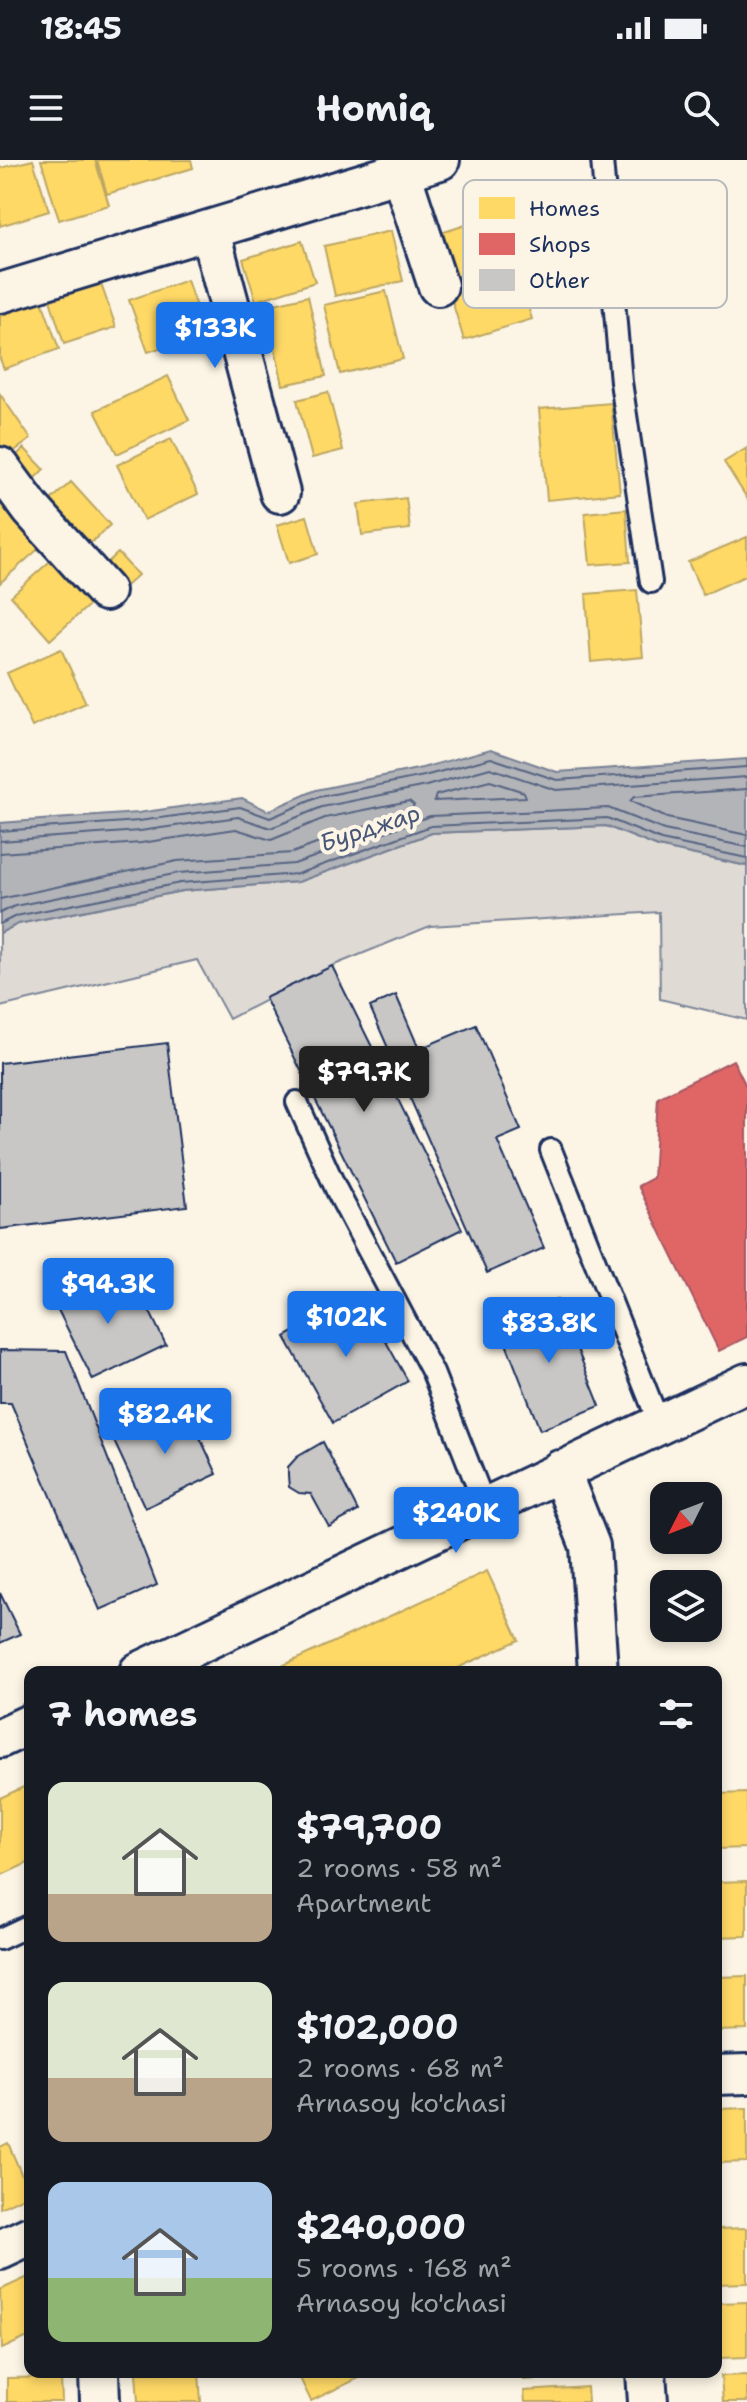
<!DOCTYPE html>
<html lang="en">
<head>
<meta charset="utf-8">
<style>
	:root { --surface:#171b24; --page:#242831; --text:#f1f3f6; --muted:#9ea1a6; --accent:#1a73e8 }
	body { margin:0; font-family:"Shantell Sans",sans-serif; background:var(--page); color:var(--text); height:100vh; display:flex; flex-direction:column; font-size:30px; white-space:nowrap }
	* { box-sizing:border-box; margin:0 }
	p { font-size:26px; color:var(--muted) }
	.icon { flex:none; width:44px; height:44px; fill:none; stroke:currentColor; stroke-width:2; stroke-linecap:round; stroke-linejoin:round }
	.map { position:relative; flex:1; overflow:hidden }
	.drawer { position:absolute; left:24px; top:1506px; width:698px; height:712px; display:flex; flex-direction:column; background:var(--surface); border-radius:16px; box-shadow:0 4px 12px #0003 }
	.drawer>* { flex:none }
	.needle { width:52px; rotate:228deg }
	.buttons { position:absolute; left:650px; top:1322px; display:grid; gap:16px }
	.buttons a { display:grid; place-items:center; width:72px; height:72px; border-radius:16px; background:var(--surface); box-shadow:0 4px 12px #0003; font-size:40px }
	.price { position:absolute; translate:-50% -68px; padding:0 18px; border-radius:8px; background:var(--accent); color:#fff; font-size:26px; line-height:52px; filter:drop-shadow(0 2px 4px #0008) }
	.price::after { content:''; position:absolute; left:50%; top:48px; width:24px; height:18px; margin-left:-12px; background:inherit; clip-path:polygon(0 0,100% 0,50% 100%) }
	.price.current { background:#222; color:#fff }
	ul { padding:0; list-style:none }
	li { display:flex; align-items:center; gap:24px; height:200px; padding:0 24px }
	li span { display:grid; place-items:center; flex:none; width:224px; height:160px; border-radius:16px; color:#555 }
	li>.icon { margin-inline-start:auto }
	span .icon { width:96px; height:96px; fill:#fffc; stroke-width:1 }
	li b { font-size:34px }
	h2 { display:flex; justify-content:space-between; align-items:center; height:96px; padding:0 24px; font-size:34px }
	.status { display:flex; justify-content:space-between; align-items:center; height:56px; padding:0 40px; background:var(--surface); direction:ltr }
	.status svg { height:22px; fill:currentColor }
	header { display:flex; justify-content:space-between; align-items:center; height:104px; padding:0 24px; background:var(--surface); font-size:36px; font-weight:700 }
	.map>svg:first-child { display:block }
</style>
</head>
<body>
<div class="status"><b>18:45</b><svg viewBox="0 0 49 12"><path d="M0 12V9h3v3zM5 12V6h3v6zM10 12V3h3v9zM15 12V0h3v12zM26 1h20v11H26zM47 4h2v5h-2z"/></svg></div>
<header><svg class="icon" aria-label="menu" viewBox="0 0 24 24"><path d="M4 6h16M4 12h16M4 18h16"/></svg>Homiq<svg class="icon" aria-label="search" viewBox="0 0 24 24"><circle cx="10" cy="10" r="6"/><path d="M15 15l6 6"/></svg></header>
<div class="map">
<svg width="747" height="2242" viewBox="0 0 747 2242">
	<rect width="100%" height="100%" fill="#fcf5e5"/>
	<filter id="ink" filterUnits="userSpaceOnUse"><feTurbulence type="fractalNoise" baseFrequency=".0125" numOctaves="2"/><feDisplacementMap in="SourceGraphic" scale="16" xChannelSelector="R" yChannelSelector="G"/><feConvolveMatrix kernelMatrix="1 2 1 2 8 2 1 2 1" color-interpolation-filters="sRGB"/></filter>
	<g filter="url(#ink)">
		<!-- green -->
		<path fill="#dfdbd4" stroke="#7d8599" stroke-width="2" d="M606 666 658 687 747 706V860L660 839 659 752 430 766 332 806 229 859 197 800 0 847V773L18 764 182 731 298 722 432 673Z"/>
		<!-- water -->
		<path fill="#b2b4b8" stroke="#767f94" stroke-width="2" d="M491 589 557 612 747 599V706L658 687 606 666 432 673 298 722 182 731 18 764 0 773V663L138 653 242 638 268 651 316 630 422 608Z"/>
		<!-- homes -->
		<path fill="#ffd966" stroke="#bba664" stroke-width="2" d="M33 0 49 51 0 66V8Z
			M41 0H95L109 45 59 60Z
			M97 0H191L193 8 107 34Z
			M509 51 524 99 456 121 441 73Z
			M391 71 403 121 335 136 324 86Z
			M302 81 315 122 256 141 243 99Z
			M516 110 532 159 464 180 449 131Z
			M187 120 205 173 148 192 129 140Z
			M101 124 116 167 64 184 50 140Z
			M386 131 403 199 340 214 324 145Z
			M308 136 326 216 283 225 266 146Z
			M42 141 59 189 4 209 0 199V156Z
			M168 216 189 260 117 294 95 251Z
			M328 232 343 290 312 298 297 240Z
			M0 234 31 279 2 300 0 297Z
			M611 243 620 333 547 340 539 249Z
			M171 279 198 334 144 360 117 305Z
			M24 288 44 309 25 328 5 307Z
			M747 288V338L724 302Z
			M71 322 110 365 80 393 40 350Z
			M0 332 45 383 0 423Z
			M406 338 410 369 362 375 358 344Z
			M626 349 630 402 590 405 585 353Z
			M307 356 318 394 289 403 277 365Z
			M747 377V415L703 435 688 402Z
			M118 393 138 415 116 435 96 413Z
			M57 395 96 439 50 480 11 436Z
			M637 430 643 497 591 502 586 434Z
			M61 489 86 543 32 567 7 513Z
			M487 1411 519 1480 464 1505 450 1512H269Z
			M30 1624V1702L0 1716V1638Z
			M747 1633V1688L716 1689V1634Z
			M747 1721V1776L716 1777V1722Z
			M747 1816V1870L716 1871V1817Z
			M747 1948V2002L716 2003V1949Z
			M8 1983 30 2034 0 2048V1987Z
			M747 2068V2123L716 2124V2069Z
			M28 2117 30 2176 2 2189 0 2130Z
			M747 2142V2197L720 2198 718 2143Z
			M199 2212 201 2242H138L136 2213Z
			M297 2212H358L361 2217 311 2241Z
			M523 2212H586V2216L523 2220Z
			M747 2215V2242H723L721 2216Z
			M61 2217 62 2242H7V2218Z
			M587 2227 588 2242H525L524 2231Z"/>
		<!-- shops -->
		<path fill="#e06666" stroke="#a55664" stroke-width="2" d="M733 900 747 928V1177L719 1191 638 1026 653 1018 658 938Z"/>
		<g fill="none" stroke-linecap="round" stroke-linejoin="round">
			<!-- shore -->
			<path stroke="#576482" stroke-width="2" d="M490 621 524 632 526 637 434 641 436 635Z
				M747 629 634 637 630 641 667 658 747 675
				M0 671 139 661 240 647 270 658 319 637 424 616 491 598 557 620 747 607
				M0 681 140 671 238 657 271 668 322 647 426 626 490 608 556 630 747 617
				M0 693 141 683 236 669 271 680 325 658 409 641 414 645 411 649 292 693 177 701 0 739
				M0 753 15 746 179 713 294 704 430 656 608 648 664 670 747 687
				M0 764 16 756 180 723 297 714 431 666 607 658 661 680 747 698"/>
		</g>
		<!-- building -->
		<path fill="#c8c7c6" stroke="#1b2f5e" stroke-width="2" d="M332 806 462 1069 396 1102 265 838Z
			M396 835 419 889 476 865 521 970 497 980 544 1088 487 1113 370 847Z
			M167 883 187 1046 0 1069V903Z
			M86 1116 99 1142 136 1123 166 1185 93 1220 50 1134Z
			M360 1135 408 1221 333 1263 285 1177Z
			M557 1139 600 1246 540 1270 498 1163Z
			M0 1190 66 1191 157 1425 100 1450 11 1243H0Z
			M185 1245 217 1314 145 1348 113 1279Z
			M323 1282 358 1351 329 1367 311 1334 299 1333 289 1327 288 1316V1307L297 1297Z
			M0 1433 20 1474 0 1483Z"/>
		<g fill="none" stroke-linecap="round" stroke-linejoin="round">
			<!-- lane casing -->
			<g stroke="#1b2f5e" stroke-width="26">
				<path id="lane" d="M602 0 621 222 651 422
					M297 942 337 1031 433 1213 485 1346
					M551 990 659 1263
					M0 1779 30 1765"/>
			</g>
			<!-- street casing -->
			<g stroke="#1b2f5e" stroke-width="44">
				<path id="street" d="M401 13 438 126
					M210 72 280 333
					M0 133 440 0
					M0 307 31 349 105 431
					M560 1310 590 1386 598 1512
					M139 1512 747 1223
					M0 1578 30 1564
					M716 1915 747 1914
					M0 2090 30 2076
					M99 2212 100 2242
					M646 2212 648 2242"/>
			</g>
			<!-- lane -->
			<use href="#lane" stroke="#fcf5e5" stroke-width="20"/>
			<!-- street -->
			<use href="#street" stroke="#fcf5e5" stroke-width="38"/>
		</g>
	</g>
	<g text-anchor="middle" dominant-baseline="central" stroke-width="8" stroke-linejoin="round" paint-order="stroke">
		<!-- water labels -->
		<g font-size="24" font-style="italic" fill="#485779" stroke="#fcf5e5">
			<text transform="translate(370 668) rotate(-18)">Бурджар</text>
		</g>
	</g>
	<!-- legend -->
	<rect x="463" y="20" width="264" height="128" rx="12" fill="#fcf5e5" stroke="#b8babc" stroke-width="2"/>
	<rect x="479" y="37" width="36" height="22" fill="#ffd966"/>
	<rect x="479" y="73" width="36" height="22" fill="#e06666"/>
	<rect x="479" y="109" width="36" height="22" fill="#c8c7c6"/>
	<g font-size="22" fill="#1b2f5e">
		<text x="529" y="56">Homes</text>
		<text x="529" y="92">Shops</text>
		<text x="529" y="128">Other</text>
	</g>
</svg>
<div class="buttons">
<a><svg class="needle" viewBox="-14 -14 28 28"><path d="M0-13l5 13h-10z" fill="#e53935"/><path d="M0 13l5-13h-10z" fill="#9ea1a6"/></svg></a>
<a><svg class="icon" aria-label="layers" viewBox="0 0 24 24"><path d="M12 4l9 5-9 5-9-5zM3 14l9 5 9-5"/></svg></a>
</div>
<b class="price" style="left:215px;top:210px">$133K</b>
<b class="price current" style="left:364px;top:954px">$79.7K</b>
<b class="price" style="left:108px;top:1166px">$94.3K</b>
<b class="price" style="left:346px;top:1199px">$102K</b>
<b class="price" style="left:549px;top:1205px">$83.8K</b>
<b class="price" style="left:165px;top:1296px">$82.4K</b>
<b class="price" style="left:456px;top:1395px">$240K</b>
<section class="drawer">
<h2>7 homes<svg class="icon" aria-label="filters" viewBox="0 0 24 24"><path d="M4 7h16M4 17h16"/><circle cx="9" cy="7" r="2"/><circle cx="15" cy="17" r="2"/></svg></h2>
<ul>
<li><span style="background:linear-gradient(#dfe7d0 70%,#b9a48a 0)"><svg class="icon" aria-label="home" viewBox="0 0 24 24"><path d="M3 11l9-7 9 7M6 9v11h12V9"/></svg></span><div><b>$79,700</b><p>2 rooms · 58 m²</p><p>Apartment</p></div></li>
<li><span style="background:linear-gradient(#dfe7d0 60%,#b9a48a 0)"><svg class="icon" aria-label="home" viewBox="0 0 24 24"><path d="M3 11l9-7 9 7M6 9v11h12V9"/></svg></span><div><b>$102,000</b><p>2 rooms · 68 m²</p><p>Arnasoy ko'chasi</p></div></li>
<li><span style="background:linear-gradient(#a9c7e8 60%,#8fb573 0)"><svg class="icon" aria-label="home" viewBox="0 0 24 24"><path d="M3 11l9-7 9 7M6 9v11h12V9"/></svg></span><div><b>$240,000</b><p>5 rooms · 168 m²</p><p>Arnasoy ko'chasi</p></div></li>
</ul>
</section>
</div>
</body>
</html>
